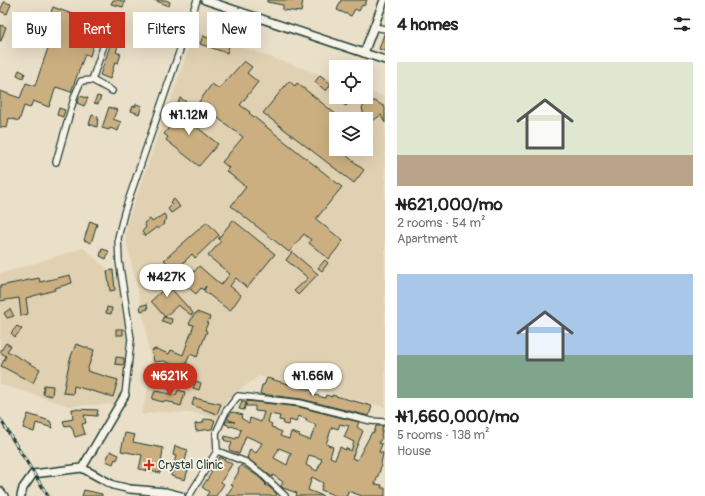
<!DOCTYPE html>
<html lang="en">
<head>
<meta charset="utf-8">
<style>
	:root { --surface:#fff; --page:#f6f6f6; --text:#222; --muted:#767676; --accent:#c8321e }
	body { margin:0; font-family:Pangolin,sans-serif; background:var(--page); color:var(--text); height:100vh; display:flex; flex-direction:column; font-size:15px; white-space:nowrap }
	* { box-sizing:border-box; margin:0 }
	p { font-size:13px; color:var(--muted) }
	.icon { flex:none; width:22px; height:22px; fill:none; stroke:currentColor; stroke-width:2; stroke-linecap:round; stroke-linejoin:round }
	.map { position:relative; flex:1; overflow:hidden }
	.drawer { display:flex; flex-direction:column; background:var(--surface); width:320px }
	.drawer>* { flex:none }
	.banner { position:absolute; left:12px; top:12px; width:313px; height:36px; display:flex; gap:8px }
	.fabs { position:absolute; left:329px; top:60px; display:grid; gap:8px }
	.fabs a { display:grid; place-items:center; width:44px; height:44px; border-radius:0px; background:var(--surface); box-shadow:0 4px 16px #0002; font-size:20px }
	.price { position:absolute; translate:-50% -34px; padding:0 9px; border-radius:14px; background:#fff; color:#222; font-size:13px; line-height:26px; filter:drop-shadow(0 1px 2px #0008) }
	.price::after { content:''; position:absolute; left:50%; top:24px; width:12px; height:9px; margin-left:-6px; background:inherit; clip-path:polygon(0 0,100% 0,50% 100%) }
	.price.on { background:var(--accent); color:#fff }
	ul { padding:0; list-style:none }
	li { display:grid; align-content:center; gap:8px; height:212px; padding:0 12px }
	li span { display:grid; place-items:center; height:124px; border-radius:0px; color:#555 }
	li>.icon { margin-inline-start:auto }
	span .icon { width:72px; height:72px; fill:#fffc; stroke-width:1 }
	li b { font-size:17px }
	h2 { display:flex; justify-content:space-between; align-items:center; height:48px; padding:0 12px; font-size:17px }
	.pill { padding:0 14px; border-radius:0px; background:var(--surface); box-shadow:0 4px 16px #0002; font-size:14px; line-height:36px }
	.pill.on { background:var(--accent); color:#fff }
	main { display:flex; flex:1; min-height:0 }
	.map>svg:first-child { display:block }
</style>
</head>
<body>
<main>
<div class="map">
<svg width="385" height="496" viewBox="0 0 385 496">
	<rect width="100%" height="100%" fill="#eadfc9"/>
	<filter id="ink" filterUnits="userSpaceOnUse"><feTurbulence type="fractalNoise" baseFrequency=".025" numOctaves="2"/><feDisplacementMap in="SourceGraphic" scale="8" xChannelSelector="R" yChannelSelector="G"/><feConvolveMatrix kernelMatrix="1 2 1 2 8 2 1 2 1" color-interpolation-filters="sRGB"/></filter>
	<g filter="url(#ink)">
		<!-- built -->
		<path fill="#e1d1b3" fill-rule="evenodd" d="M195 31 336 80V97H366V90L385 96V407L259 376 226 400 217 419 197 413 156 412 141 415 152 373 145 324 126 239 127 223ZM336 119H366V149H336Z
			M83 248 121 281 134 341 117 404 69 406 0 384V274Z"/>
		<!-- building -->
		<path fill="#cbaf80" stroke="#1f3d34" fill-rule="evenodd" d="M113 0H119L125 2 123 7 111 4Z
			M154 0H166L170 2 169 6Z
			M267 0H303L301 12 283 10V5L267 2Z
			M341 0H367L364 6 362 5 359 11 355 9 351 16 337 10Z
			M4 2 11 4 7 14 0 11Z
			M53 7 99 24 96 32 92 30 89 41 94 43 90 56 85 54 71 92 56 87 49 107 33 101 30 108 24 106 19 121 9 118 7 128 0 127V91L20 98 26 83 35 86 50 42 41 39Z
			M0 25 6 27 1 41H0Z
			M116 28 123 31 116 52 121 54 118 63 115 62 110 79 100 75Z
			M384 34H385V51L379 49Z
			M203 36 229 46 227 53 200 44Z
			M244 61 252 67 247 73 258 82 240 105 250 112 249 113 342 187 316 219 343 241 329 259 309 243 311 240 304 234 289 252 231 206 246 187 226 171 229 168 222 162 243 137 198 103 212 84 219 89Z
			M19 70 25 73 23 78 17 75Z
			M320 75 331 84 326 91 315 82Z
			M289 81 295 86 297 83 342 119H336V149H351L346 155 364 170 354 183 263 113Z
			M80 96 88 98 84 106 77 103Z
			M97 96 101 97 98 104 94 103Z
			M334 97H353L346 106Z
			M180 98 192 105 183 116 218 144 199 166 166 140 168 137 164 134 176 119 173 118Z
			M369 101H375L385 107V123L381 115 374 120H368L364 116 362 108 365 104Z
			M136 104 142 106 139 114 131 111 133 106 135 107Z
			M109 107 117 110 113 119 121 122 118 131 110 128 109 130 102 128Z
			M59 108 65 110 63 117 57 115Z
			M92 115 98 117 97 127 89 124Z
			M173 199 175 200 180 207 171 213 168 209 172 205 170 202Z
			M164 214 167 219 163 222 164 224 158 229 157 227 145 236 142 232 146 227 144 223 150 219 152 222Z
			M233 220 275 254 247 288 236 278 230 286 241 295 230 311 204 291 206 286 203 290 201 288 196 294 184 284 186 280 164 260 207 222 219 235 195 258 192 254 183 263 194 272 199 266 221 285 230 274 208 256 221 241 218 239Z
			M90 221 97 224 91 243 84 240Z
			M102 249 109 251 106 259 100 256Z
			M292 252 318 274 298 295 294 291 308 278 286 260Z
			M325 260 328 263 322 271 318 268Z
			M113 270 115 290 110 291 107 271Z
			M70 275 72 283 55 288V290L26 298 28 314 21 316 19 298 0 301V286L39 278 40 282Z
			M159 275 168 283 167 284 193 313 191 315 178 305 165 317 151 301 162 291 152 282Z
			M147 304 148 309 141 311 140 306Z
			M107 307 112 308 111 314 106 313Z
			M10 309 14 316 7 318 4 313Z
			M197 312 210 317 205 330 207 331 197 357 190 354 184 369 164 361 154 362 152 350 156 349 169 354 171 350 183 355 194 325 189 324 194 314H196Z
			M163 317 172 319 171 324 162 321Z
			M17 326 22 329 15 337 11 333Z
			M116 329H123V335H116Z
			M6 343 11 346 7 351 40 369 33 383 1 366 6 356 0 352Z
			M76 344 94 350 87 371 118 380 113 397 74 386 73 394 63 393 70 359Z
			M116 357 124 358V365L115 364Z
			M267 378 313 391 312 394 325 398 326 395 332 397V395L372 406 369 416 301 399 260 394 262 385H264Z
			M196 381 201 383 199 390 193 388Z
			M44 385 53 386 52 396 43 394Z
			M178 390 185 392 181 406 174 404V403L163 401V402L152 399 155 391 176 395Z
			M194 398 221 404 217 414 192 405Z
			M242 401 246 403 244 410 239 409Z
			M247 401 299 407 359 422 357 427 363 431 352 458 357 460 372 432 374 433 376 426H383L381 436 382 437 379 443 382 444 379 452 383 453 380 470 375 484 382 485 381 488H385V496H362L348 491 347 496H336L321 490 323 483 312 477 308 490 323 496H296L297 493 283 488 281 486 283 482 273 475 272 477 247 458 250 449 256 453 262 443 246 436 239 454 229 450 232 443 224 440 225 436 236 439 237 437 238 438 241 430 232 426 229 427 228 425 225 424 226 421 235 422 227 419 231 412 232 413 233 412 242 415 241 418 249 423 250 418 261 422 264 412 255 411V406H246ZM270 414 280 416 279 420 284 421 283 424 288 425 290 420 296 422 298 416 307 419 306 421 316 425 310 440 299 436 300 435 291 432 289 439 280 436 282 432 275 429V428L271 427 272 424 268 422ZM340 424 349 426 344 437 354 442 351 451 346 448V450L340 447 335 459 330 457 333 447 326 444 332 427 338 429ZM279 448 291 453 287 465 274 458ZM309 455 322 459 317 471 306 465Z
			M72 409 98 410 97 416 84 415 86 423 82 424 85 434 75 437 72 427H71L70 425 65 426 63 421 73 419Z
			M28 414 50 421 53 428 36 423 34 432 23 428Z
			M204 419 215 420 212 429 196 431 195 424 203 423Z
			M125 433 135 435 133 442 163 448 160 473 139 469 142 455 121 451Z
			M175 446 188 450 184 464 189 466 185 480 171 476 176 456 173 455Z
			M110 451 119 455 117 460 115 459 113 464 106 461Z
			M220 457 232 464 221 482 224 484 216 496H206L209 492 202 487 212 472 210 471Z
			M241 465 259 477 266 484 265 485 269 487 277 494 276 496H226L233 486 231 485 239 471 238 470Z
			M84 490 102 494V496H82Z"/>
		<g fill="none" stroke-linecap="round" stroke-linejoin="round">
			<!-- minor casing -->
			<g stroke="#1f3d34" stroke-width="8">
				<path id="minor" d="M374 27 385 29
					M92 80 112 21
					M56 162 75 95 81 81 92 80 112 91
					M125 395 131 339 119 261 118 238 124 213 197 0
					M217 451 216 433 226 411 238 396 300 403 371 421 385 422
					M189 496 217 451 246 462 262 474 285 496"/>
			</g>
			<!-- tertiary casing -->
			<g stroke="#1f3d34" stroke-width="10">
				<path id="tertiary" d="M364 53 384 0
					M82 468 125 395
					M0 491 4 496
					M21 496 23 488 33 474 82 468 113 485 130 489 165 492 181 496"/>
			</g>
			<!-- secondary casing -->
			<g stroke="#1f3d34" stroke-width="10">
				<path id="secondary" d="M205 0 385 60"/>
			</g>
			<!-- minor -->
			<use href="#minor" stroke="#f7f3e8" stroke-width="5.5"/>
			<!-- tertiary -->
			<use href="#tertiary" stroke="#f7f3e8" stroke-width="7"/>
			<!-- secondary -->
			<use href="#secondary" stroke="#f7f3e8" stroke-width="7"/>
			<!-- rail casing -->
			<g stroke="#1f3d34" stroke-width="3">
				<path id="rail" d="M0 419 48 496"/>
			</g>
			<!-- rail -->
			<use href="#rail" stroke="#f7f3e8" stroke-width="1.5" stroke-dasharray="4.5" stroke-linecap="butt"/>
		</g>
	</g>
	<!-- markers -->
	<path fill="#c8321e" stroke="#f7f3e8" stroke-width="1.5" d="M147 459h4v4h4v4h-4v4h-4v-4h-4v-4h4z"/>
	<g text-anchor="middle" dominant-baseline="central" stroke-width="3.5" stroke-linejoin="round" paint-order="stroke">
		<!-- poi labels -->
		<g font-size="12" fill="#1f3d34" stroke="#f7f3e8" text-anchor="start">
			<text x="158" y="465">Crystal Clinic</text>
		</g>
	</g>
</svg>
<div class="fabs">
<a><svg class="icon" aria-label="locate" viewBox="0 0 24 24"><circle cx="12" cy="12" r="6"/><path d="M12 2v4M12 18v4M2 12h4M18 12h4"/></svg></a>
<a><svg class="icon" aria-label="layers" viewBox="0 0 24 24"><path d="M12 4l9 5-9 5-9-5zM3 14l9 5 9-5"/></svg></a>
</div>
<b class="price" style="left:189px;top:136px">₦1.12M</b>
<b class="price" style="left:167px;top:298px">₦427K</b>
<b class="price on" style="left:170px;top:397px">₦621K</b>
<b class="price" style="left:313px;top:397px">₦1.66M</b>
<div class="banner">
<a class="pill">Buy</a>
<a class="pill on">Rent</a>
<a class="pill">Filters</a>
<a class="pill">New</a>
</div>
</div>
<section class="drawer">
<h2>4 homes<svg class="icon" aria-label="filters" viewBox="0 0 24 24"><path d="M4 7h16M4 17h16"/><circle cx="9" cy="7" r="2"/><circle cx="15" cy="17" r="2"/></svg></h2>
<ul>
<li><span style="background:linear-gradient(#dfe7d0 75%,#b9a48a 0)"><svg class="icon" aria-label="home" viewBox="0 0 24 24"><path d="M3 11l9-7 9 7M6 9v11h12V9"/></svg></span><div><b>₦621,000/mo</b><p>2 rooms · 54 m²</p><p>Apartment</p></div></li>
<li><span style="background:linear-gradient(#a9c7e8 65%,#7fa58c 0)"><svg class="icon" aria-label="home" viewBox="0 0 24 24"><path d="M3 11l9-7 9 7M6 9v11h12V9"/></svg></span><div><b>₦1,660,000/mo</b><p>5 rooms · 138 m²</p><p>House</p></div></li>
</ul>
</section>
</main>
</body>
</html>
